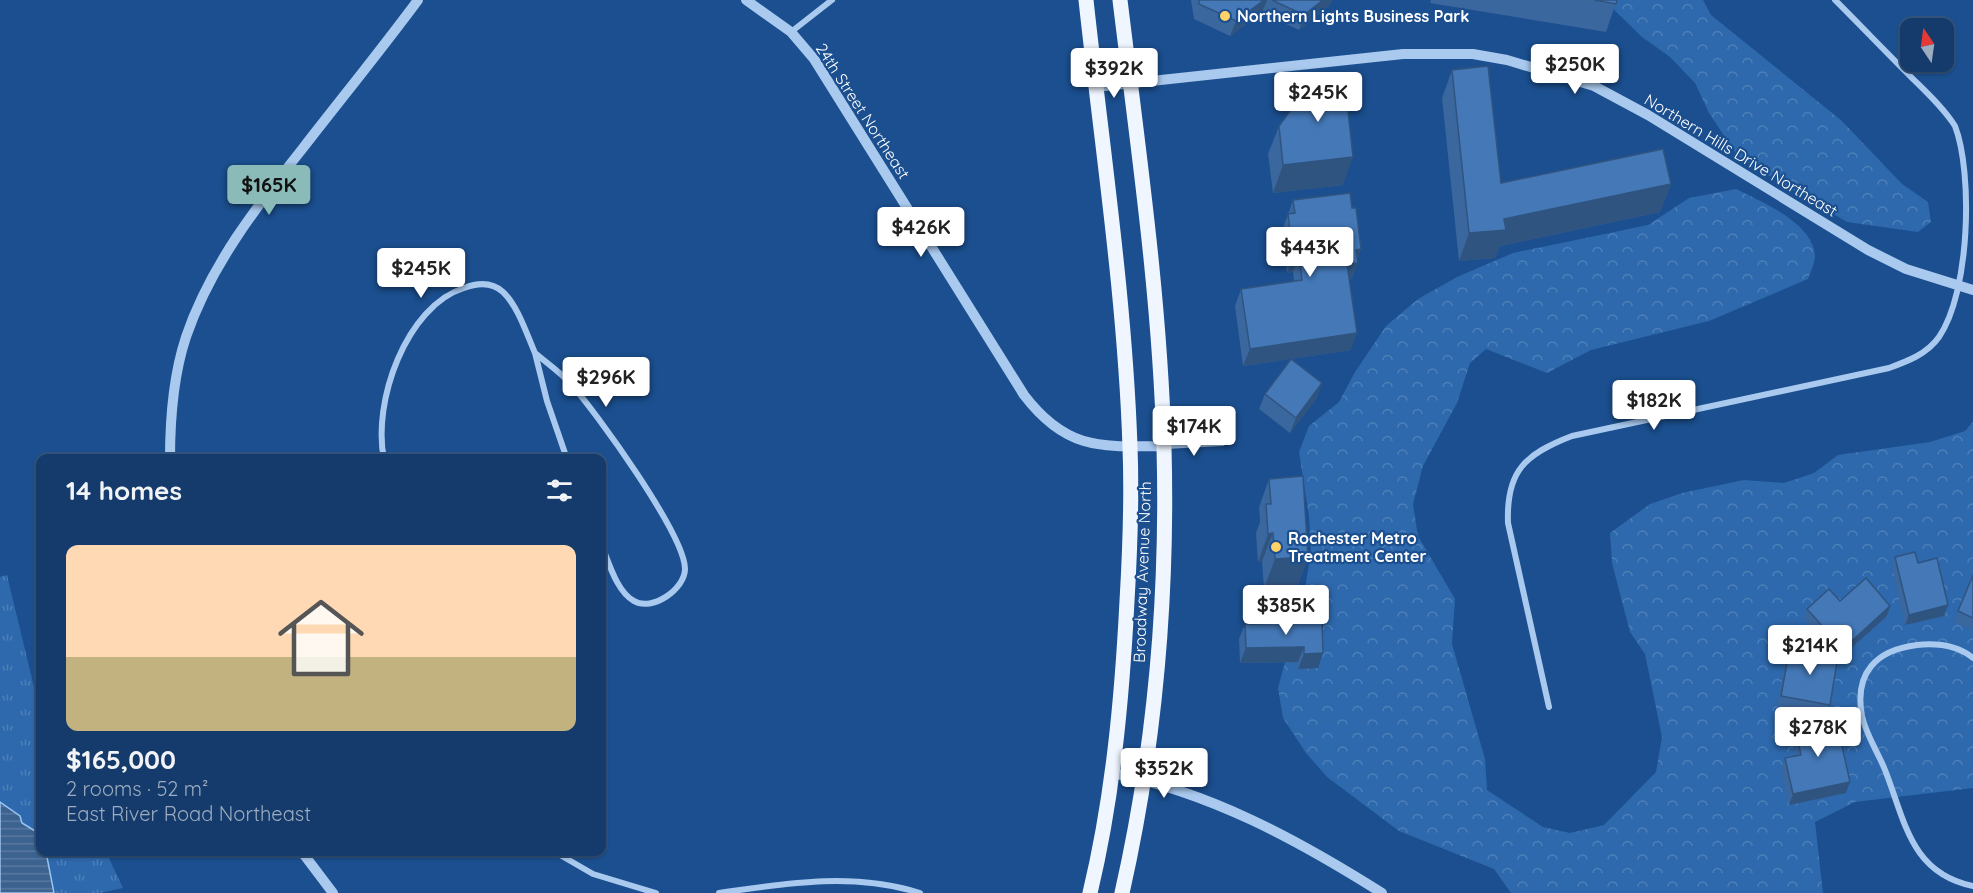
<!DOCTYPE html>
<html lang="en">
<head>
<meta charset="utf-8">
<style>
	:root { --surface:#143b6b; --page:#1d4271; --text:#f1f3f6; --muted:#9dadc1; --line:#33557e; --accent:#8bbbb9 }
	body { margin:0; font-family:Quicksand,sans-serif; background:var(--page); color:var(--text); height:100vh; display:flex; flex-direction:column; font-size:22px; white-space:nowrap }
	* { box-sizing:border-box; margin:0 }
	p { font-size:20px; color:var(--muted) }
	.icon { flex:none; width:33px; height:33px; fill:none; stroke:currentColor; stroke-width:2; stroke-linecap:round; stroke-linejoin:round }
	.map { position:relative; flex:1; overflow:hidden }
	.panel { position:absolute; left:36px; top:454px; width:570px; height:402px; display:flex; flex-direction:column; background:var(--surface); border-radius:12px; box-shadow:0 2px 4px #0004,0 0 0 2px var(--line) }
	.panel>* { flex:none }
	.needle { width:39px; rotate:347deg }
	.fabs { position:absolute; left:1900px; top:18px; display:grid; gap:12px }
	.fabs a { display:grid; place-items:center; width:54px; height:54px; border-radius:12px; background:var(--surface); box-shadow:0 2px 4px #0004,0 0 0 2px var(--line); font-size:30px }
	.price { position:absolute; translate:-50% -51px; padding:0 14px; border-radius:6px; background:#fff; color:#222; font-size:20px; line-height:39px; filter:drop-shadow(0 2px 3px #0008) }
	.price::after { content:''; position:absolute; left:50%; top:36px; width:18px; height:14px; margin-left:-9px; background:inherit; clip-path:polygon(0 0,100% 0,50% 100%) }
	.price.selected { background:var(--accent); color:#111 }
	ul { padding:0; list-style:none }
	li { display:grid; align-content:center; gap:12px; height:318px; padding:0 30px }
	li+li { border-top:2px solid var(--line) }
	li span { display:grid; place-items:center; height:186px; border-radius:12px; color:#555 }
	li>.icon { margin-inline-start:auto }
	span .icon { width:108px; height:108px; fill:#fffc; stroke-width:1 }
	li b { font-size:26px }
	h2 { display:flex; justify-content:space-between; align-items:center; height:72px; padding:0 30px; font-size:26px }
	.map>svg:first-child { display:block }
</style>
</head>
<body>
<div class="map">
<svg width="1973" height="893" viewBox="0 0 1973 893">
	<defs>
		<pattern id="grass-tufts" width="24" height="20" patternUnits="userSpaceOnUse" patternTransform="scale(1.5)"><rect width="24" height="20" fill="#2e69ad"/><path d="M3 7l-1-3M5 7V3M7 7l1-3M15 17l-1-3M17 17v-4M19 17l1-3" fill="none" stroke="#4d80b9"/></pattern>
		<pattern id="forest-crowns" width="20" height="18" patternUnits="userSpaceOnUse" patternTransform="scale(1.5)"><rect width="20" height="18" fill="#2e69ad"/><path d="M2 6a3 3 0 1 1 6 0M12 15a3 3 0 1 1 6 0" fill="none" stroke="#4d80b9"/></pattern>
		<pattern id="water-rules" width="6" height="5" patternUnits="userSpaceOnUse" patternTransform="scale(1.5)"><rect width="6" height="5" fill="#3c6290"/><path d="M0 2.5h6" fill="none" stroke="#597aa1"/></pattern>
	</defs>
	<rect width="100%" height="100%" fill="#1b4f8f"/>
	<!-- grass -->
	<path fill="url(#grass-tufts)" d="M7 575 40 712V852H106L123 888 100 893H0V577Z"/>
	<!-- forest -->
	<path fill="url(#forest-crowns)" d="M1604 0H1703L1711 15 1842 121 1902 184 1928 202 1931 222 1918 232 1847 222 1739 158 1709 113 1695 83 1670 57 1642 37Z
		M1736 189C1762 202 1813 223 1815 256 1815 263 1810 273 1808 279L1709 321 1591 350 1547 373 1486 349 1470 363 1457 403 1423 466 1413 504 1418 536 1455 599 1452 644 1485 759 1487 790 1543 827 1570 833 1604 825 1656 772 1662 737 1645 654 1630 632 1612 563 1610 533 1650 504 1682 493 1744 480 1784 483 1814 473 1838 455 1930 442 1965 431 1973 422V788L1855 802 1815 822 1823 893H1511L1494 869 1399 831 1327 777 1306 753 1283 718 1278 688 1305 588 1311 553 1309 516 1299 452 1309 426 1339 402 1355 372 1386 326 1418 299 1457 277 1513 253 1648 225 1689 198Z"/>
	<!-- water -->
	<path fill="url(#water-rules)" stroke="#9cc4f0" stroke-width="1.5" d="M0 802 20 816 22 823 40 834V852H46L54 893H0Z"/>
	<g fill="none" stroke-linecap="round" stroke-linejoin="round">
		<!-- minor -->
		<path stroke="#a9c9ee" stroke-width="6" d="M791 32 832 0
			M1165 446 1222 443
			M384 459C372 403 406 306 464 288 477 283 492 282 503 292 518 306 527 335 535 353
			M567 459 547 401 535 353C547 363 560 372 570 383 596 412 685 535 685 569 685 589 652 612 634 601 617 592 609 563 602 546
			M1973 658C1957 645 1937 643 1917 645 1876 650 1854 673 1862 716 1866 735 1878 752 1885 770 1905 820 1910 873 1973 886
			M1549 707 1508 523C1506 471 1525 454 1572 436L1889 368C1908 361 1927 354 1939 337 1970 292 1973 173 1955 126 1943 107 1925 91 1909 75 1884 50 1860 25 1835 0
			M555 852 593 874 656 893
			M719 893C787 883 853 872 920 893"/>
		<!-- tertiary -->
		<path stroke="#a9c9ee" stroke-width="10" d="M746 0 791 32 814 59 1024 395C1066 450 1100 447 1164 446
			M1096 87 1403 54H1473L1507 60 1594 86 1648 115 1868 250 1906 269 1973 290
			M170 459C170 419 173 376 186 337 210 266 257 206 303 148 341 99 381 50 418 0
			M1112 773C1210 792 1298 840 1382 893
			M302 852 333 893"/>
		<!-- primary -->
		<path stroke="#f0f6ff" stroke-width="15" d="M1086 0C1102 148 1125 298 1130 447 1132 498 1130 550 1127 601 1122 699 1113 797 1090 893
			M1120 0C1138 148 1160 298 1164 447 1168 597 1155 747 1122 893"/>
	</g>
	<!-- wall -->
	<path fill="#3a679d" d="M1191 0H1332L1329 6 1299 30 1262 13 1230 36 1194 19Z
		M1431 0H1617L1606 32 1430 3Z
		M1452 70 1501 183 1671 184 1660 212 1500 246 1495 258 1459 261 1442 98Z
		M1303 78 1343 185 1273 193 1268 154 1279 126 1293 107Z
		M1293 200 1357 259 1352 279 1349 280 1351 350 1243 366 1235 306 1241 289 1294 281 1293 272 1287 273 1282 231Z
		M1265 394 1317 398 1290 433 1259 409Z
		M1269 479 1308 557 1298 585 1264 588 1262 561 1258 562 1256 533 1260 522 1259 507Z
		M1895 557 1918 563 1944 616 1905 625 1892 567Z
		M1973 575V630L1954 622Z
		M1840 601 1890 606 1887 616 1839 659 1838 657 1830 705 1826 715 1777 707 1786 656 1790 646 1835 654 1804 619 1807 609Z
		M1322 622 1318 668 1298 669V662L1240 663 1239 639 1245 624Z
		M1795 728 1846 793 1789 805 1781 768 1785 758 1795 756 1792 738Z"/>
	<!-- shaded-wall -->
	<path fill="#305480" d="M1264 0H1267L1262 13 1230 36 1236 21Z
		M1323 0H1332L1329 6 1299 30 1304 15Z
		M1353 157 1343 185 1273 193 1283 165Z
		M1671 184 1660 212 1500 246 1495 258 1459 261 1469 233 1504 219Z
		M1361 249 1356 263H1358L1352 279 1341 281 1347 264 1356 250Z
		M1299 255 1293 272 1287 273 1293 256Z
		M1357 333 1351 350 1243 366 1250 349Z
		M1322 383 1317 398 1290 433 1296 418Z
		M1273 533 1262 561 1258 562 1268 534Z
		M1308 557 1298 585 1264 588 1275 559Z
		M1948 605 1944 616 1905 625 1909 615Z
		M1890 606 1887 616 1839 659 1843 649Z
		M1304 647 1298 662 1240 663 1246 648Z
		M1323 653 1318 668 1298 669 1304 654Z
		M1850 782 1846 793 1789 805 1793 794Z"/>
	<!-- building -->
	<path fill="#4478b7" stroke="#305480" stroke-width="1.5" d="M1199 0H1264L1236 21 1199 4Z
		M1272 0H1323L1304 15Z
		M1594 0H1617L1616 4Z
		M1488 66 1501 183 1663 149 1671 184 1504 219 1506 230 1469 233 1452 70Z
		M1344 74 1353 157 1283 165 1279 126 1304 92 1303 78Z
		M1350 193 1352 208H1356L1361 249 1356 250 1358 263 1347 264 1357 333 1250 349 1241 289 1302 280 1299 255 1293 256 1288 214 1295 213 1293 200Z
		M1291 359 1322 383 1296 418 1265 394Z
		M1303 476 1308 557 1275 559 1273 533 1268 534 1266 504H1271L1269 479Z
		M1915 552 1918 563 1937 558 1948 605 1909 615 1895 557Z
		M1973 575V618L1958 611Z
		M1866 578 1890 606 1843 649 1807 609 1829 589 1840 601Z
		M1322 622 1323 653 1304 654V647L1246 648 1245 624Z
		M1790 646 1838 655 1830 705 1781 696Z
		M1836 719 1850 782 1793 794 1785 758 1801 755 1795 728Z"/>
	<!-- markers -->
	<g fill="#ffd166" stroke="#1b4f8f" stroke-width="2">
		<circle cx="1225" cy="16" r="6"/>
		<circle cx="1276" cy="547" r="6"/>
	</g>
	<g text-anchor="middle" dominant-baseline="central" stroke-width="4.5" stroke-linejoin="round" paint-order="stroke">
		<!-- poi labels -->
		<g font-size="16" font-weight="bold" fill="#fff" stroke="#1b4f8f" text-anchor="start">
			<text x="1237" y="16">Northern Lights Business Park</text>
			<text x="1288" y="538">Rochester Metro<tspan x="1288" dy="18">Treatment Center</tspan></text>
		</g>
		<!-- street labels -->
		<g font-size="16" fill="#fff" stroke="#1b4f8f">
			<text transform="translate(863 111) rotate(57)">24th Street Northeast</text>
			<text transform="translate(1741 155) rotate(31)">Northern Hills Drive Northeast</text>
			<text transform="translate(1142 572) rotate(-88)">Broadway Avenue North</text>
		</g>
	</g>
</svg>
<div class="fabs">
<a><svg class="needle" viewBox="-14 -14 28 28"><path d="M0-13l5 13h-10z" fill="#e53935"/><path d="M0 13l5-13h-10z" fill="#9dadc1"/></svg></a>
</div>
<b class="price" style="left:1575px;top:95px">$250K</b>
<b class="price" style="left:1114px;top:99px">$392K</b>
<b class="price" style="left:1318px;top:123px">$245K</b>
<b class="price selected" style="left:269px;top:216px">$165K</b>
<b class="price" style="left:921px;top:258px">$426K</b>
<b class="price" style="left:1310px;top:278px">$443K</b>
<b class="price" style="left:421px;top:299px">$245K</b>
<b class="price" style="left:606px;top:408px">$296K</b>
<b class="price" style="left:1654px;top:431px">$182K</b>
<b class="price" style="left:1194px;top:457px">$174K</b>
<b class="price" style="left:1286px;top:636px">$385K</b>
<b class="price" style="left:1810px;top:676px">$214K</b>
<b class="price" style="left:1818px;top:758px">$278K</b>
<b class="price" style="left:1164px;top:799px">$352K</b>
<section class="panel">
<h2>14 homes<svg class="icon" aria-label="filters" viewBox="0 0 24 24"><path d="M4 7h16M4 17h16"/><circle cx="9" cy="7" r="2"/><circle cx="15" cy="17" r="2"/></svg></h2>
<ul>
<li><span style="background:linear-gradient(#ffd9b3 60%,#c2b280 0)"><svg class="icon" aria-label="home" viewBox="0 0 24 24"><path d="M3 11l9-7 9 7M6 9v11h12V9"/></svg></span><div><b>$165,000</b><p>2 rooms · 52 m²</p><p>East River Road Northeast</p></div></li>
</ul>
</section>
</div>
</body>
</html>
